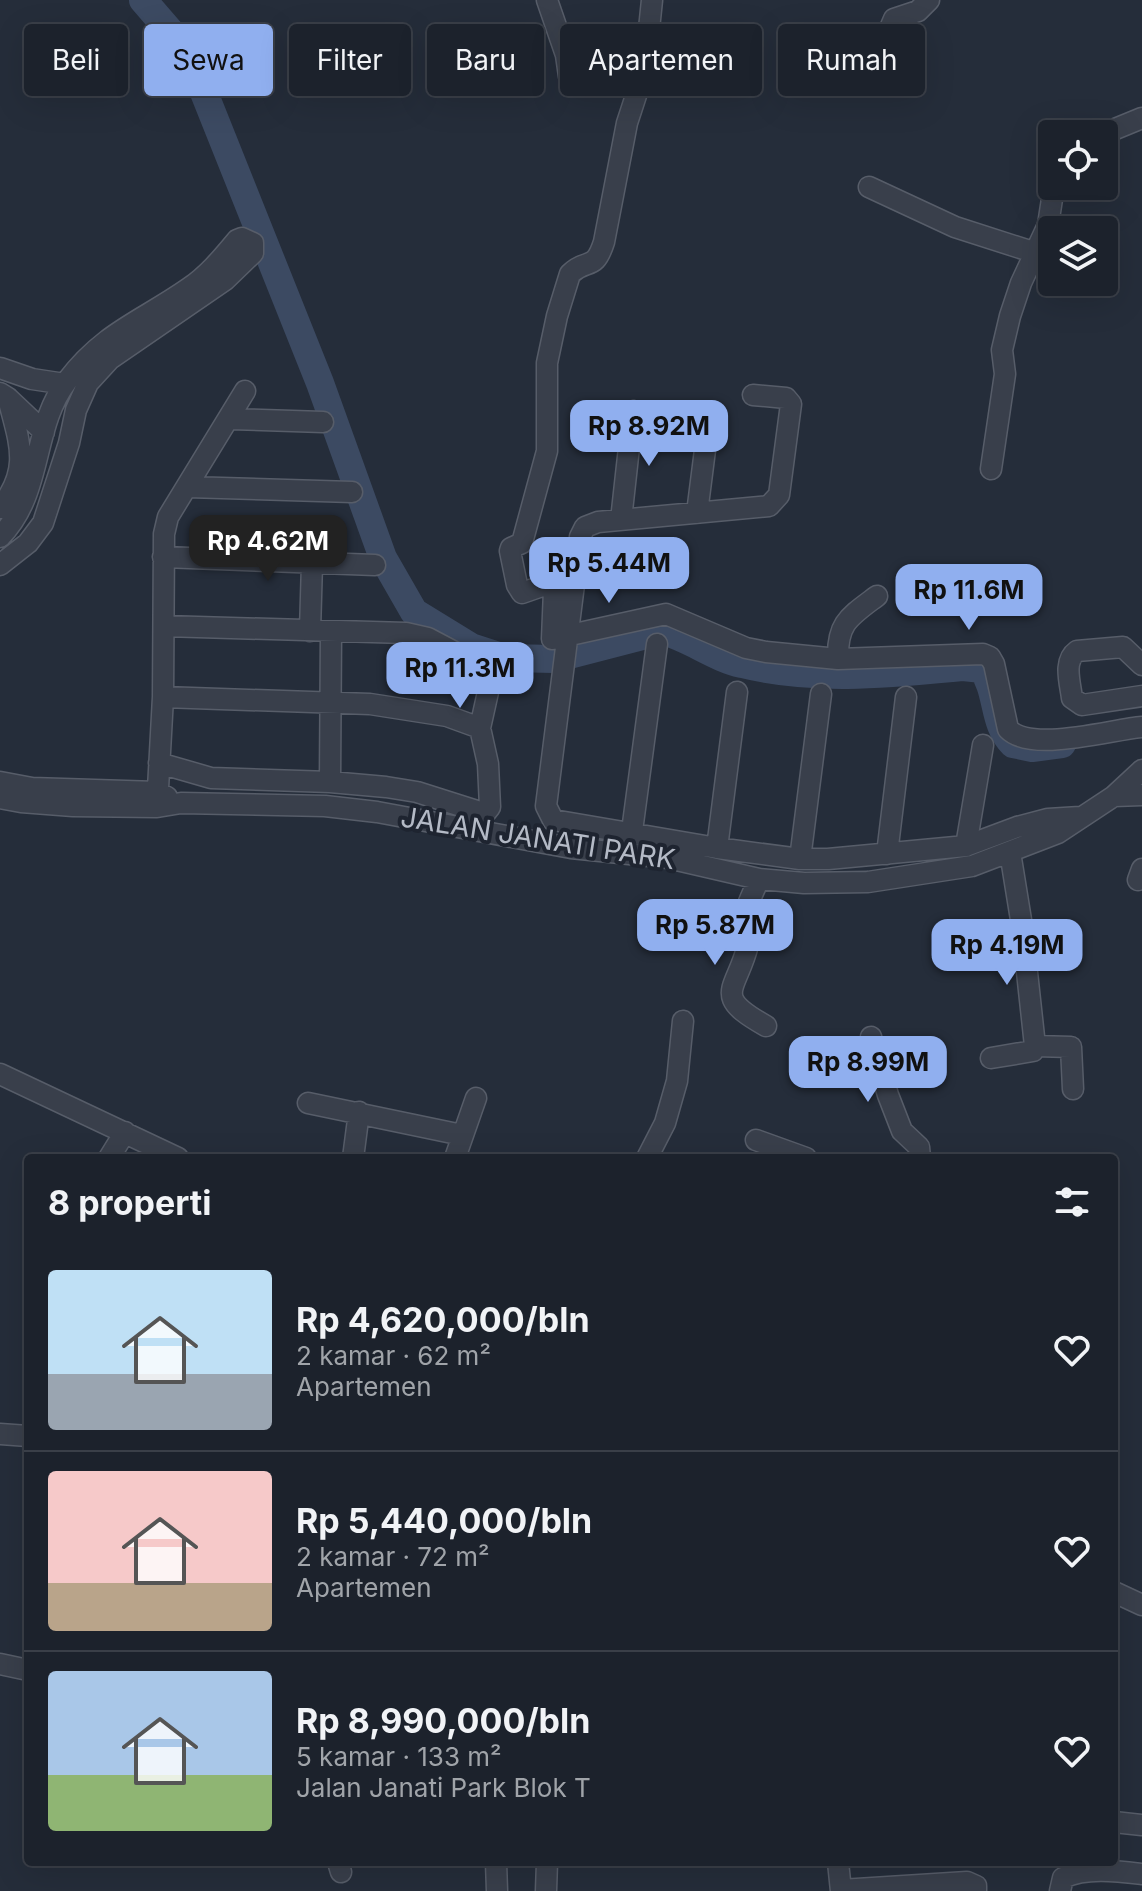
<!DOCTYPE html>
<html lang="id">
<head>
<meta charset="utf-8">
<style>
	:root { --surface:#1c222c; --page:#292f38; --text:#f1f3f6; --muted:#a0a4a9; --line:#3a3f48; --accent:#90afef }
	body { margin:0; font-family:Inter,sans-serif; background:var(--page); color:var(--text); height:100vh; display:flex; flex-direction:column; font-size:30px; white-space:nowrap }
	* { box-sizing:border-box; margin:0 }
	p { font-size:26px; color:var(--muted) }
	.icon { flex:none; width:44px; height:44px; fill:none; stroke:currentColor; stroke-width:2; stroke-linecap:round; stroke-linejoin:round }
	.map { position:relative; flex:1; overflow:hidden }
	.sheet { position:absolute; left:24px; top:1154px; width:1094px; height:712px; display:flex; flex-direction:column; background:var(--surface); border-radius:8px; box-shadow:0 8px 32px #0002,0 0 0 2px var(--line) }
	.sheet>* { flex:none }
	.hud { position:absolute; left:24px; top:24px; width:1094px; height:72px; display:flex; gap:16px }
	.controls { position:absolute; left:1038px; top:120px; display:grid; gap:16px }
	.controls a { display:grid; place-items:center; width:80px; height:80px; border-radius:8px; background:var(--surface); box-shadow:0 8px 32px #0002,0 0 0 2px var(--line); font-size:40px }
	.price { position:absolute; translate:-50% -68px; padding:0 18px; border-radius:16px; background:var(--accent); color:#111; font-size:26px; line-height:52px; filter:drop-shadow(0 2px 4px #0008) }
	.price::after { content:''; position:absolute; left:50%; top:48px; width:24px; height:18px; margin-left:-12px; background:inherit; clip-path:polygon(0 0,100% 0,50% 100%) }
	.price.selected { background:#222; color:#fff }
	ul { padding:0; list-style:none }
	li { display:flex; align-items:center; gap:24px; height:200px; padding:0 24px }
	li+li { border-top:2px solid var(--line) }
	li span { display:grid; place-items:center; flex:none; width:224px; height:160px; border-radius:8px; color:#555 }
	li>.icon { margin-inline-start:auto }
	span .icon { width:96px; height:96px; fill:#fffc; stroke-width:1 }
	li b { font-size:34px }
	h2 { display:flex; justify-content:space-between; align-items:center; height:96px; padding:0 24px; font-size:34px }
	.pill { padding:0 28px; border-radius:8px; background:var(--surface); box-shadow:0 8px 32px #0002,0 0 0 2px var(--line); font-size:28px; line-height:72px }
	.pill.selected { background:var(--accent); color:#111 }
	.map>svg:first-child { display:block }
</style>
</head>
<body>
<div class="map">
<svg width="1142" height="1891" viewBox="0 0 1142 1891">
	<rect width="100%" height="100%" fill="#252d3a"/>
	<g fill="none" stroke-linecap="round" stroke-linejoin="round">
		<!-- river -->
		<path stroke="#3c4a62" stroke-width="28" d="M143 0 174 36 197 75 320 383 383 558 414 612 471 647 505 658 554 659 662 631C690 638 714 658 742 664 815 682 889 674 963 667L982 669C999 692 992 724 1013 744L1032 748 1062 744"/>
		<!-- minor casing -->
		<g stroke="#575d69" stroke-width="23">
			<path id="minor" d="M547 0 566 55 569 76
				M652 0 645 68 627 123 604 242C594 273 587 257 570 274L557 316 547 363V451L522 543 511 548 510 551 517 585 522 593 542 586 551 587 554 590 552 639 666 614 746 648 766 652 838 659 983 654 990 657 994 664 1008 729C1031 753 1109 730 1142 727
				M892 35 891 26 894 19 918 11 929 0
				M1103 134 1142 118
				M869 187 955 227 1036 253
				M0 368 32 379 65 384
				M0 393 8 398C19 442 32 469 0 508
				M753 395 786 398 791 404 779 495 769 506 598 522 585 527 580 537 546 806 553 820 717 848 800 859H828L966 846 1017 827 1048 819 1080 817
				M8 398 44 432
				M230 419 323 422
				M991 469 1005 374 1002 350 1010 316 1021 283 1048 225 1054 186
				M187 487 352 492
				M697 513 706 442
				M621 520 633 411
				M0 537C44 492 31 428 67 381 104 332 142 321 189 288 208 275 222 258 237 240L242 238 253 243V253L225 280 110 359 88 383 76 410 69 443 43 523 28 543 0 565
				M163 557 375 565
				M310 631 312 563
				M838 659C837 623 849 617 877 596
				M1142 665 1123 647 1077 651C1063 661 1070 682 1072 698L1082 705 1142 696
				M163 697 370 704 447 716 480 728
				M159 763 211 778 330 782 386 787 417 792 480 812H486L490 807 488 764 480 728 490 683 484 669 479 665 428 638 406 633 164 626
				M0 782 32 788 157 792 167 797
				M330 782 331 632
				M1114 796 1142 795
				M0 798 21 802 73 806 157 807 181 803 325 806 377 812 571 848 668 858 759 879 804 883 868 882 972 866 1058 833 1114 796 1142 770
				M157 807 163 697 164 534 168 517 245 391
				M632 831 657 644
				M966 846 983 745
				M717 848 737 692
				M1010 852 1022 926 1035 1046 1071 1047 1073 1089
				M887 854 906 697
				M800 859 821 694
				M759 879C754 891 744 909 745 921 746 930 751 936 748 945 736 992 711 995 766 1026
				M1138 880 1142 869
				M871 1037 888 1095 902 1131 919 1147 920 1158
				M991 1058 1033 1051 1035 1046
				M0 1074 178 1158
				M308 1103 462 1135
				M756 1140 806 1158
				M109 1158 125 1132
				M353 1158 359 1112
				M455 1158 476 1098
				M647 1158 665 1123 677 1081 683 1021
				M0 1434 28 1436
				M1114 1592 1142 1605
				M0 1664 28 1670
				M1114 1822 1142 1825
				M338 1862 341 1872
				M496 1862 497 1891
				M838 1862 841 1891
				M841 1890 967 1882 976 1886V1891
				M546 1891 547 1862
				M1060 1891 1063 1878C1085 1867 1117 1871 1142 1874"/>
		</g>
		<!-- minor -->
		<use href="#minor" stroke="#393f4b" stroke-width="20"/>
	</g>
	<g text-anchor="middle" dominant-baseline="central" stroke-width="8" stroke-linejoin="round" paint-order="stroke">
		<!-- street labels -->
		<g font-size="28" fill="#b4bac6" stroke="#1e2430">
			<text transform="translate(538 838) rotate(9)">JALAN JANATI PARK</text>
		</g>
	</g>
</svg>
<div class="controls">
<a><svg class="icon" aria-label="locate" viewBox="0 0 24 24"><circle cx="12" cy="12" r="6"/><path d="M12 2v4M12 18v4M2 12h4M18 12h4"/></svg></a>
<a><svg class="icon" aria-label="layers" viewBox="0 0 24 24"><path d="M12 4l9 5-9 5-9-5zM3 14l9 5 9-5"/></svg></a>
</div>
<b class="price" style="left:649px;top:468px">Rp 8.92M</b>
<b class="price selected" style="left:268px;top:583px">Rp 4.62M</b>
<b class="price" style="left:609px;top:605px">Rp 5.44M</b>
<b class="price" style="left:969px;top:632px">Rp 11.6M</b>
<b class="price" style="left:460px;top:710px">Rp 11.3M</b>
<b class="price" style="left:715px;top:967px">Rp 5.87M</b>
<b class="price" style="left:1007px;top:987px">Rp 4.19M</b>
<b class="price" style="left:868px;top:1104px">Rp 8.99M</b>
<div class="hud">
<a class="pill">Beli</a>
<a class="pill selected">Sewa</a>
<a class="pill">Filter</a>
<a class="pill">Baru</a>
<a class="pill">Apartemen</a>
<a class="pill">Rumah</a>
</div>
<section class="sheet">
<h2>8 properti<svg class="icon" aria-label="filters" viewBox="0 0 24 24"><path d="M4 7h16M4 17h16"/><circle cx="9" cy="7" r="2"/><circle cx="15" cy="17" r="2"/></svg></h2>
<ul>
<li><span style="background:linear-gradient(#bfe0f5 65%,#9aa5b1 0)"><svg class="icon" aria-label="home" viewBox="0 0 24 24"><path d="M3 11l9-7 9 7M6 9v11h12V9"/></svg></span><div><b>Rp 4,620,000/bln</b><p>2 kamar · 62 m²</p><p>Apartemen</p></div><svg class="icon" aria-label="heart" viewBox="0 0 24 24"><path d="M12 20l-8-8c-3-5 5-10 8-4 3-6 11-1 8 4z"/></svg></li>
<li><span style="background:linear-gradient(#f6c9c9 70%,#b9a48a 0)"><svg class="icon" aria-label="home" viewBox="0 0 24 24"><path d="M3 11l9-7 9 7M6 9v11h12V9"/></svg></span><div><b>Rp 5,440,000/bln</b><p>2 kamar · 72 m²</p><p>Apartemen</p></div><svg class="icon" aria-label="heart" viewBox="0 0 24 24"><path d="M12 20l-8-8c-3-5 5-10 8-4 3-6 11-1 8 4z"/></svg></li>
<li><span style="background:linear-gradient(#a9c7e8 65%,#8fb573 0)"><svg class="icon" aria-label="home" viewBox="0 0 24 24"><path d="M3 11l9-7 9 7M6 9v11h12V9"/></svg></span><div><b>Rp 8,990,000/bln</b><p>5 kamar · 133 m²</p><p>Jalan Janati Park Blok T</p></div><svg class="icon" aria-label="heart" viewBox="0 0 24 24"><path d="M12 20l-8-8c-3-5 5-10 8-4 3-6 11-1 8 4z"/></svg></li>
</ul>
</section>
</div>
</body>
</html>
